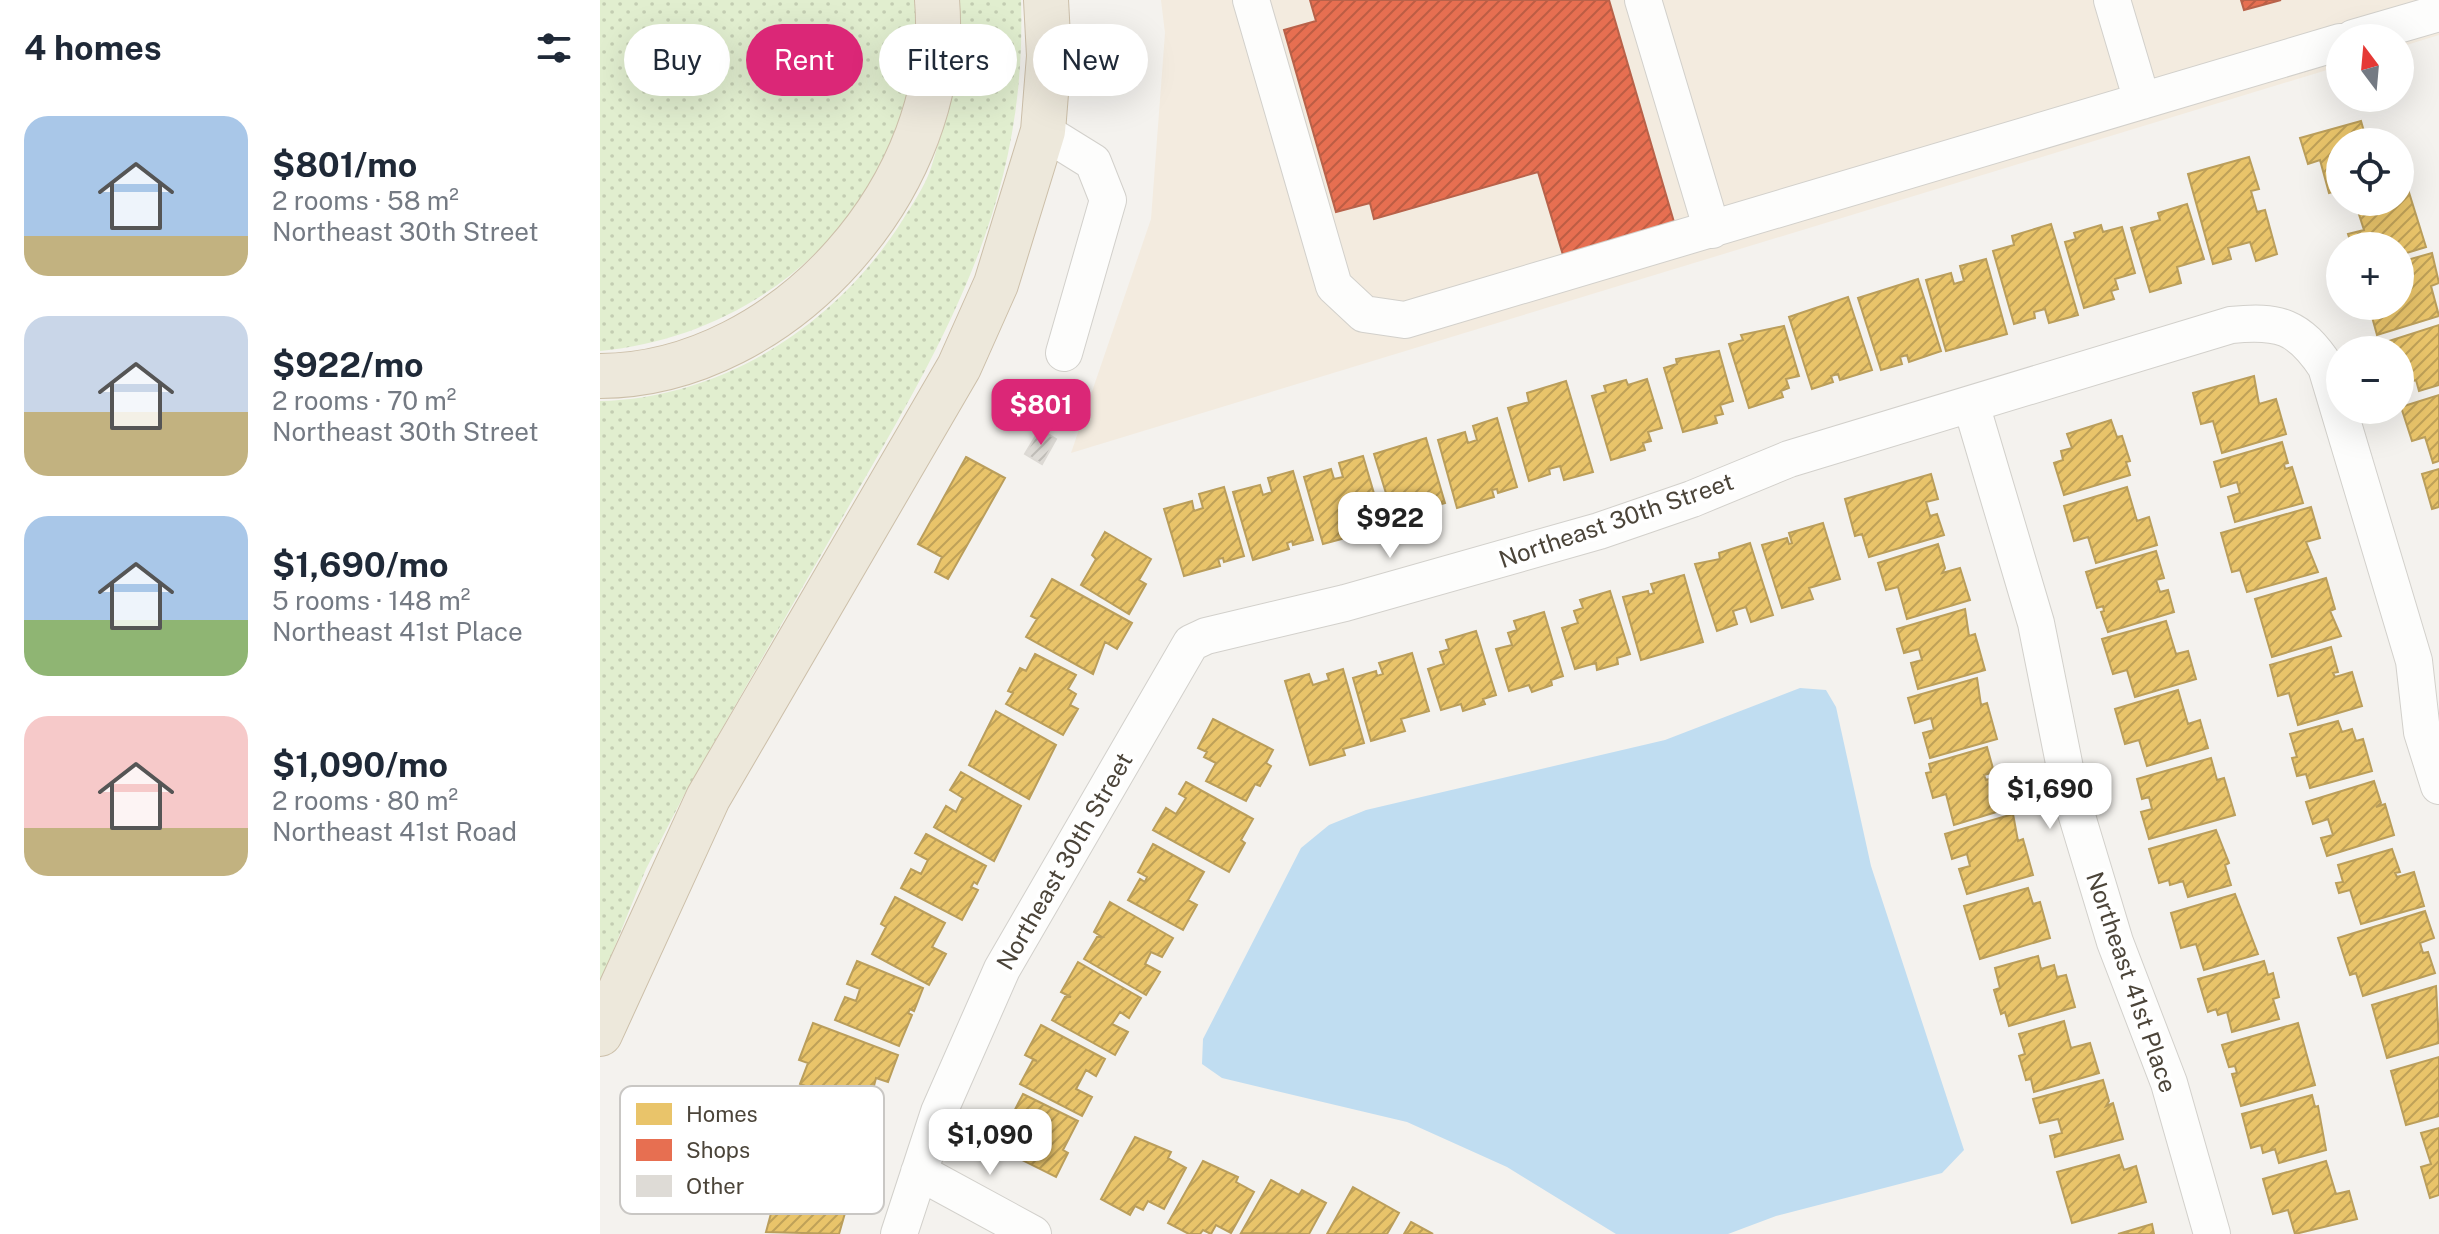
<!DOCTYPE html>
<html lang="en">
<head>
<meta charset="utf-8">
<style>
	:root { --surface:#fff; --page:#f6f6f7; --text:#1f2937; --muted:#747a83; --accent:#db2777 }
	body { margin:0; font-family:"Public Sans",sans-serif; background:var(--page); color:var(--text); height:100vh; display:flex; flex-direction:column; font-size:30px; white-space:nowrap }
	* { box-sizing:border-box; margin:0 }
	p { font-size:26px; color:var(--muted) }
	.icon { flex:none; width:44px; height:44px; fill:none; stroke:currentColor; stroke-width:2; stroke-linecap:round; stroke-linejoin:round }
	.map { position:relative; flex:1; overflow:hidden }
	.panel { display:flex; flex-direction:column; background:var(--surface); width:600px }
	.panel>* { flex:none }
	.hud { position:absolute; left:24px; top:24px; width:760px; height:72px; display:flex; gap:16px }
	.needle { width:52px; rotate:344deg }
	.controls { position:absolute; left:1726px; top:24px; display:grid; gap:16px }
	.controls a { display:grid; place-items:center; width:88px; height:88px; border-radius:50%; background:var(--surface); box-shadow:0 8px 32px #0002; font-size:40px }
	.price { position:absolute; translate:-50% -68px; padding:0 18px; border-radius:16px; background:#fff; color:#222; font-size:26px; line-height:52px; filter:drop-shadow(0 2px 4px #0008) }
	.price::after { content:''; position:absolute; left:50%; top:48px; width:24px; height:18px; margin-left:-12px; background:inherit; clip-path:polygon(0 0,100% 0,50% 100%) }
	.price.selected { background:var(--accent); color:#fff }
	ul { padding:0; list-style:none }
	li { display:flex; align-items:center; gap:24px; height:200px; padding:0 24px }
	li span { display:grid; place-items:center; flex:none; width:224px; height:160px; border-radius:24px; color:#555 }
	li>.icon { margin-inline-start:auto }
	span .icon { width:96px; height:96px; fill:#fffc; stroke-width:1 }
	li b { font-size:34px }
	h2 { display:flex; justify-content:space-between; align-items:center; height:96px; padding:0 24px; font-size:34px }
	.pill { padding:0 28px; border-radius:36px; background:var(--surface); box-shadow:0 8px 32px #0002; font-size:28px; line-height:72px }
	.pill.selected { background:var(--accent); color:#fff }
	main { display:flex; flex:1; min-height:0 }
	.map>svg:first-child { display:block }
</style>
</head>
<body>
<main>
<section class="panel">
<h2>4 homes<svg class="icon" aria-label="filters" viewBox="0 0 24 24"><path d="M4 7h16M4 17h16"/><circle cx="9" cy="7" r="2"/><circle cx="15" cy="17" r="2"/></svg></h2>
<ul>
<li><span style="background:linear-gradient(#a9c7e8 75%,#c2b280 0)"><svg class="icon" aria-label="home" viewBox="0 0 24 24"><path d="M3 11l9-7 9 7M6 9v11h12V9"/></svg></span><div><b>$801/mo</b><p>2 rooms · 58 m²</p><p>Northeast 30th Street</p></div></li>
<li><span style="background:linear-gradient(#c9d6e8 60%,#c2b280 0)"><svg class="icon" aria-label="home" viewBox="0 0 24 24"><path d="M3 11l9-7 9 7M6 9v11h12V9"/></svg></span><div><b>$922/mo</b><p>2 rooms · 70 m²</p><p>Northeast 30th Street</p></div></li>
<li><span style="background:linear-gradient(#a9c7e8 65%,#8fb573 0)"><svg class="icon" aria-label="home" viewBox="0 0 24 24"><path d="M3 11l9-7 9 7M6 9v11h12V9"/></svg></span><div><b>$1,690/mo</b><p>5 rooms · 148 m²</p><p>Northeast 41st Place</p></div></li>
<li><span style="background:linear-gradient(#f6c9c9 70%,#c2b280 0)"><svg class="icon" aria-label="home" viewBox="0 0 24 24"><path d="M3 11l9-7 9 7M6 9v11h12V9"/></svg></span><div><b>$1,090/mo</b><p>2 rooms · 80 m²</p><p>Northeast 41st Road</p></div></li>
</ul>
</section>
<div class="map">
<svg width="1839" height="1234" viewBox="0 0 1839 1234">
	<defs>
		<pattern id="grass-dots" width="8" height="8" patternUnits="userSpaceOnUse" patternTransform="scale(2)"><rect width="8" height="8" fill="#e1eecf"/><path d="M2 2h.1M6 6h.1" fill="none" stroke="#c3cdb2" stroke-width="1.8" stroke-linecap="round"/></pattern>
		<pattern id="homes-hatch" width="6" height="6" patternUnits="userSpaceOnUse" patternTransform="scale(2)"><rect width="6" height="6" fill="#e9c46a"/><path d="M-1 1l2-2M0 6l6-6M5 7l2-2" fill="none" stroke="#bfa158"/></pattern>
		<pattern id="shops-hatch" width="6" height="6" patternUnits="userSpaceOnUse" patternTransform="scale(2)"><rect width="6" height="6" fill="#e76f51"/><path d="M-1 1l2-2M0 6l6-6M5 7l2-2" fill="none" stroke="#bd5d44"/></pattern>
		<pattern id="building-hatch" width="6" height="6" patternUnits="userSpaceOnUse" patternTransform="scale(2)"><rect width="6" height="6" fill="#dedbd6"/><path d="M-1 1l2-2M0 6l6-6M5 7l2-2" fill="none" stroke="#c0bdb8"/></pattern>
	</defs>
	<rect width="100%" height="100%" fill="#f4f2ee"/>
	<!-- commercial -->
	<path fill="#f3ebdf" d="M561 0H1835L1839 35 1800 47V38H1740V66L471 453 551 219 565 33Z"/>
	<!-- grass -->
	<path fill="url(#grass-dots)" d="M0 0H320C317 29 319 63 311 91 272 236 148 337 0 351Z
		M356 0H421C428 205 343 342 245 513 191 607 137 702 83 797L46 869 0 983V401C124 398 237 324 302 221 312 205 325 186 331 168 349 114 355 57 356 0Z"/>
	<!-- water -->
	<path fill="#c0ddf1" d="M1200 688 1226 690 1236 707 1271 866 1364 1150 1342 1173 1176 1216 1128 1234H1016L907 1167 807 1122 622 1078 602 1064 603 1039 701 848 729 825 766 810 1065 740Z"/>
	<!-- homes -->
	<path fill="url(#homes-hatch)" stroke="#ba9e5b" stroke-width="2" d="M1761 121 1767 142H1740V190L1729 193 1720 160 1708 164 1700 138Z
		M1649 157 1659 189 1651 191 1657 212 1665 210 1677 254 1656 261 1650 242 1628 248 1631 259 1613 264 1588 174Z
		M1807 186 1826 247 1800 255V246H1752L1748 234 1764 230 1755 202H1800V188Z
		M1587 204 1604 259 1577 267 1581 283 1550 292 1531 228 1560 220 1558 213Z
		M1451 224 1478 315 1449 323 1445 309 1434 312 1435 318 1414 324 1393 251 1414 245 1412 236Z
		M1501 225 1503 232 1522 227 1535 273 1515 279 1518 289 1511 291 1514 299 1484 308 1465 242 1476 239 1474 233Z
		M1832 253 1839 283 1831 286 1839 316 1777 335 1769 306H1800V262Z
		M1386 259 1407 334 1346 351 1326 280 1351 273 1354 284 1364 281 1360 266Z
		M1318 279 1341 351 1309 362 1307 355 1300 357 1302 364 1281 370 1258 298Z
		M1248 297 1272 370 1240 380 1238 374 1231 376 1233 382 1212 389 1189 317Z
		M1839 325V385L1819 391 1816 380 1804 384 1800 373V350H1785L1783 343Z
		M1184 326 1199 376 1186 379 1189 388 1181 391 1183 397 1149 408 1129 344 1143 340 1141 335Z
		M1119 351 1133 401 1120 405 1123 414 1115 416 1117 423 1083 432 1064 368 1077 364 1076 359Z
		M1654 376 1659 404 1676 399 1686 434 1622 453 1613 421 1601 424 1593 393Z
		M1047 379 1062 428 1048 432 1051 441 1043 443 1045 450 1011 460 992 396 1006 392 1004 386 1026 380 1028 385Z
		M966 381 993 472 964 480 960 466 949 469 950 474 929 481 908 408 929 402 927 393Z
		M1839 395V461L1833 463 1825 437 1812 441 1801 407Z
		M897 418 917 487 898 493 897 489 892 490 894 497 857 508 838 440 865 432 868 443 877 440 873 426Z
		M1511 420 1517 437 1522 436 1530 461 1526 462 1530 475 1464 495 1454 463 1463 460 1461 451 1472 448 1467 434Z
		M826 438 845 503 831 507 833 515 796 526 774 454Z
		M1682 442 1688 463 1684 464 1685 469 1692 467 1703 503 1635 522 1628 497 1640 493 1637 482 1621 487 1614 462Z
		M763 456 783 524 764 530 763 526 758 528 760 534 723 544 704 477 731 469 734 479 743 477 739 463Z
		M366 457 405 478 348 579 335 572 342 557 318 544Z
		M1839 469V507L1832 509 1822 474Z
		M693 471 713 540 693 545 692 541 687 543 689 549 653 560 633 492 660 485 663 495 672 492 668 478Z
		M1331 474 1338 499 1326 502 1330 516 1337 514 1344 535 1269 557 1262 534 1255 536 1245 499Z
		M624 487 644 556 624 562 623 558 618 559 620 566 584 576 564 509 592 501 594 511 603 508 599 494Z
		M1527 487 1537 521 1549 517 1557 545 1496 563 1488 537 1474 541 1464 506Z
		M1711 507 1720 538 1706 542 1718 572 1647 592 1640 570 1632 572 1621 533Z
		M1223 523 1240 579 1209 588 1213 599 1182 608 1162 545 1187 538 1189 544 1192 543 1189 533Z
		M505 532 551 559 539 580 546 584 529 614 481 585 496 559 492 555Z
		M1150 543 1173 615 1151 622 1146 607 1133 611 1137 624 1117 631 1095 564 1120 559 1119 553Z
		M1338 544 1345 568 1342 573 1360 568 1370 600 1307 619 1298 587 1286 590 1278 563Z
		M1556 551 1564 578 1556 580 1560 592 1568 590 1574 612 1508 632 1501 612 1504 611 1503 606 1497 608 1486 572Z
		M1084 575 1103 642 1041 660 1023 597 1048 591 1049 595 1054 593 1051 584Z
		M1726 578 1735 609 1730 611 1741 636 1672 657 1655 599Z
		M452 579 532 623 517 649 505 642 493 674 426 637 437 619 431 616Z
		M1010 591 1030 654 1017 658 1018 664 997 670 996 663 975 669 962 628 978 623 974 611 983 608 980 600Z
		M1365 609 1369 636 1375 634 1385 670 1318 689 1311 663 1322 660 1319 649 1304 653 1297 629Z
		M944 612 963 676 951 680 952 685 932 692 929 685 909 691 896 649 912 645 908 633 917 630 914 621Z
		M1566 621 1576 654 1588 651 1596 679 1535 697 1527 670 1513 674 1502 639Z
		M876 631 896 695 883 699 885 704 863 711 861 704 841 710 828 669 844 664 840 652 849 649 846 640Z
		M1731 647 1738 672 1733 673 1735 677 1752 672 1762 706 1698 725 1689 693 1678 696 1670 665Z
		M812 653 829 711 801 719 805 731 771 741 753 678 776 671 777 676 783 674 779 663Z
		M435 654 476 675 468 689 476 694 470 705 478 709 463 735 406 704 413 693 408 691 420 668 426 671Z
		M743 669 764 743 743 749 745 755 710 765 685 681 709 674 713 685 729 680 727 674Z
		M1377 678 1381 705 1387 703 1397 739 1330 758 1323 733 1334 730 1331 718 1315 723 1308 698Z
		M1578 690 1588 724 1600 720 1608 748 1547 766 1539 740 1525 744 1515 709Z
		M396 711 456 745 429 799 369 765Z
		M613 719 673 750 666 763 671 766 660 786 655 784 646 801 606 781 616 763 604 757 607 752 598 748Z
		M1738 721 1742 732 1752 729 1756 741 1763 739 1772 771 1710 788 1706 774 1697 776 1692 758 1697 757 1690 734Z
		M1387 747 1394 772 1384 775 1386 780 1396 777 1406 809 1354 825 1346 794 1333 798 1326 773 1331 772 1329 764Z
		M1611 758 1617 780 1624 778 1635 815 1549 839 1541 812 1552 809 1549 797 1542 799 1537 779Z
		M361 772 421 806 394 861 334 827 346 806 356 812 363 798 350 790Z
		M1774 781 1781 803 1776 807 1785 804 1794 835 1727 856 1721 838 1733 835 1728 819 1713 824 1706 802Z
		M586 782 653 819 641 840 645 843 629 872 553 830 566 808 576 814 586 798 579 794Z
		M1413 814 1418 841 1423 839 1433 875 1367 894 1359 869 1370 866 1367 854 1352 859 1345 834Z
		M1616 830 1629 863 1625 865 1631 885 1588 897 1583 881 1570 885 1569 880 1559 883 1549 849Z
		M326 834 386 866 377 884 374 882 371 887 378 890 362 920 301 888 311 869 321 874 328 860 315 853Z
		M553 844 604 872 588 900 597 905 583 930 528 900 540 879 545 882 547 877 538 872Z
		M1792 849 1800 872 1795 873 1797 877 1814 872 1824 906 1761 924 1750 890 1739 893 1736 883 1743 882 1738 865Z
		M1428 888 1433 904 1440 902 1450 938 1380 959 1364 906Z
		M1635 894 1658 954 1604 970 1596 944 1581 948 1571 913Z
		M295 897 345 923 332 947 346 954 329 985 272 954 286 927 281 924Z
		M510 902 573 938 562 957 551 952 545 964 560 972 546 995 484 959 497 937H502L494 932Z
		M1825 911 1834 938 1820 943 1823 953 1828 952 1835 973 1763 996 1756 973 1750 975 1738 938Z
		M1438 956 1441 969 1454 965 1457 977 1466 975 1475 1007 1409 1026 1405 1012 1401 1014 1394 990 1400 988 1395 968Z
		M257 961 323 988 314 1011 310 1009 308 1013 312 1015 299 1046 235 1020 245 997 256 1001 260 989 247 984Z
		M1664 961 1668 975 1673 973 1679 997 1673 999 1679 1019 1632 1032 1627 1012 1618 1015 1616 1009 1608 1012 1598 979Z
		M478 962 541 998 529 1018 520 1012 512 1024 528 1032 515 1055 452 1020 465 997H471L461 992Z
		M1836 986 1839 1043 1787 1058 1772 1005Z
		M1464 1021 1471 1048 1490 1043 1499 1073 1434 1092 1431 1079 1426 1080 1419 1056 1425 1054 1419 1034Z
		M213 1023 298 1055 288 1082 276 1078 268 1109 200 1084 208 1063 199 1060Z
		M1698 1023 1715 1085 1641 1106 1632 1074 1637 1073 1635 1066 1629 1067 1622 1045Z
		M441 1025 505 1059 496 1076 486 1070 476 1089 492 1097 482 1116 420 1084 433 1060 437 1061 425 1055Z
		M1839 1057V1116L1806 1125 1791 1071Z
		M1503 1080 1509 1101 1506 1106 1513 1103 1523 1139 1455 1157 1450 1136 1462 1133 1458 1119 1440 1123 1433 1099Z
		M423 1094 478 1121 463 1150 468 1153 456 1177 404 1151 415 1129H421L408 1123Z
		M1712 1095 1715 1107 1718 1106 1726 1150 1679 1163 1675 1149 1663 1153 1661 1145 1651 1148 1642 1114Z
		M1839 1128V1195L1830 1198 1821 1167 1831 1164 1821 1133Z
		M535 1137 571 1152 568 1158 586 1168 564 1209 548 1201 543 1210 535 1206 530 1215 501 1199Z
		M1519 1155 1524 1170 1536 1166 1546 1202 1472 1223 1457 1172Z
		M603 1161 638 1177 636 1182 654 1192 631 1233 616 1225 611 1234 603 1230 600 1234H589L568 1223Z
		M1726 1161 1736 1194 1749 1191 1757 1219 1695 1234 1688 1210 1673 1214 1663 1179Z
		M180 1170 247 1187 240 1212 245 1213 239 1234 166 1232 173 1206 184 1209 187 1195 174 1191Z
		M671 1180 699 1195 702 1190 726 1203 709 1234 641 1233Z
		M753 1187 799 1213 787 1234H727Z
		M811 1222 833 1234H804Z
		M1552 1224 1554 1234H1518Z"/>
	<!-- shops -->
	<path fill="url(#shops-hatch)" stroke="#b8624a" stroke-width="2" d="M710 0H1009L1074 222 963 255 938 172 774 219 770 203 736 212 684 30 716 21Z
		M1641 0H1681L1644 10Z"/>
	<!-- building -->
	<path fill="url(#building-hatch)" stroke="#dcd9d4" stroke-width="2" d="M440 429 456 439 442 464 425 454Z"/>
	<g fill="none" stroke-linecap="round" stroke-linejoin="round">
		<!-- minor casing -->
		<g stroke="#d2d0cb" stroke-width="38">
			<path id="minor" d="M651 0 734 286 764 314 805 320 1740 42
				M1043 0 1112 230
				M1512 0 1542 101
				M1753 38 1839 13
				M443 131 493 162 508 200 464 353
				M1371 404 1436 623 1470 793 1515 942 1569 1083 1612 1234
				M319 1172 433 1234
				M299 1234 339 1112 402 969 591 643 606 636 745 603 999 531 1092 499 1189 459 1631 325C1679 320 1699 326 1726 367L1814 661 1822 732 1839 786"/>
		</g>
		<!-- highway casing -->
		<g stroke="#ccbfa9" stroke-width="46">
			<path id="highway" d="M0 376C185 375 353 182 337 0
				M0 1034 108 798 359 367 396 284 443 131 449 56 446 0"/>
		</g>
		<!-- minor -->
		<use href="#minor" stroke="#fdfdfc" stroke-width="36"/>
		<!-- highway -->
		<use href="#highway" stroke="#ede8db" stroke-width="44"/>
	</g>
	<g text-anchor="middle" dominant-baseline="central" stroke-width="8" stroke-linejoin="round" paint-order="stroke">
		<!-- street labels -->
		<g font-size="24" fill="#4b4439" stroke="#fff">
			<text transform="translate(1016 520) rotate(-19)">Northeast 30th Street</text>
			<text transform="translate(464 861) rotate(-60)">Northeast 30th Street</text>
			<text transform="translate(1532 982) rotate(71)">Northeast 41st Place</text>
		</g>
	</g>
	<!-- legend -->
	<rect x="20" y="1086" width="264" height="128" rx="12" fill="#fff" stroke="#c9c7c4" stroke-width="2"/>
	<rect x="36" y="1103" width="36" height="22" fill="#e9c46a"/>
	<rect x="36" y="1139" width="36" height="22" fill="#e76f51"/>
	<rect x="36" y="1175" width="36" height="22" fill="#dedbd6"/>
	<g font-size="22" fill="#4b4439">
		<text x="86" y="1122">Homes</text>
		<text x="86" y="1158">Shops</text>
		<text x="86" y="1194">Other</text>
	</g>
</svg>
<div class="controls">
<a><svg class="needle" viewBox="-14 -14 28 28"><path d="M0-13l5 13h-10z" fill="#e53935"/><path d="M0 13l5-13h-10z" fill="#747a83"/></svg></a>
<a><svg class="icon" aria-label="locate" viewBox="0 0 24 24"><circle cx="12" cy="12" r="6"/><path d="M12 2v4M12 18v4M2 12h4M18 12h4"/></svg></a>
<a>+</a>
<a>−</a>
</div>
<b class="price selected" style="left:441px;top:447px">$801</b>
<b class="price" style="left:790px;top:560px">$922</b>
<b class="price" style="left:1450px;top:831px">$1,690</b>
<b class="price" style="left:390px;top:1177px">$1,090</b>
<div class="hud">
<a class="pill">Buy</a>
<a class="pill selected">Rent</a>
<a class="pill">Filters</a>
<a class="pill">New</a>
</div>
</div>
</main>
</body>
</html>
